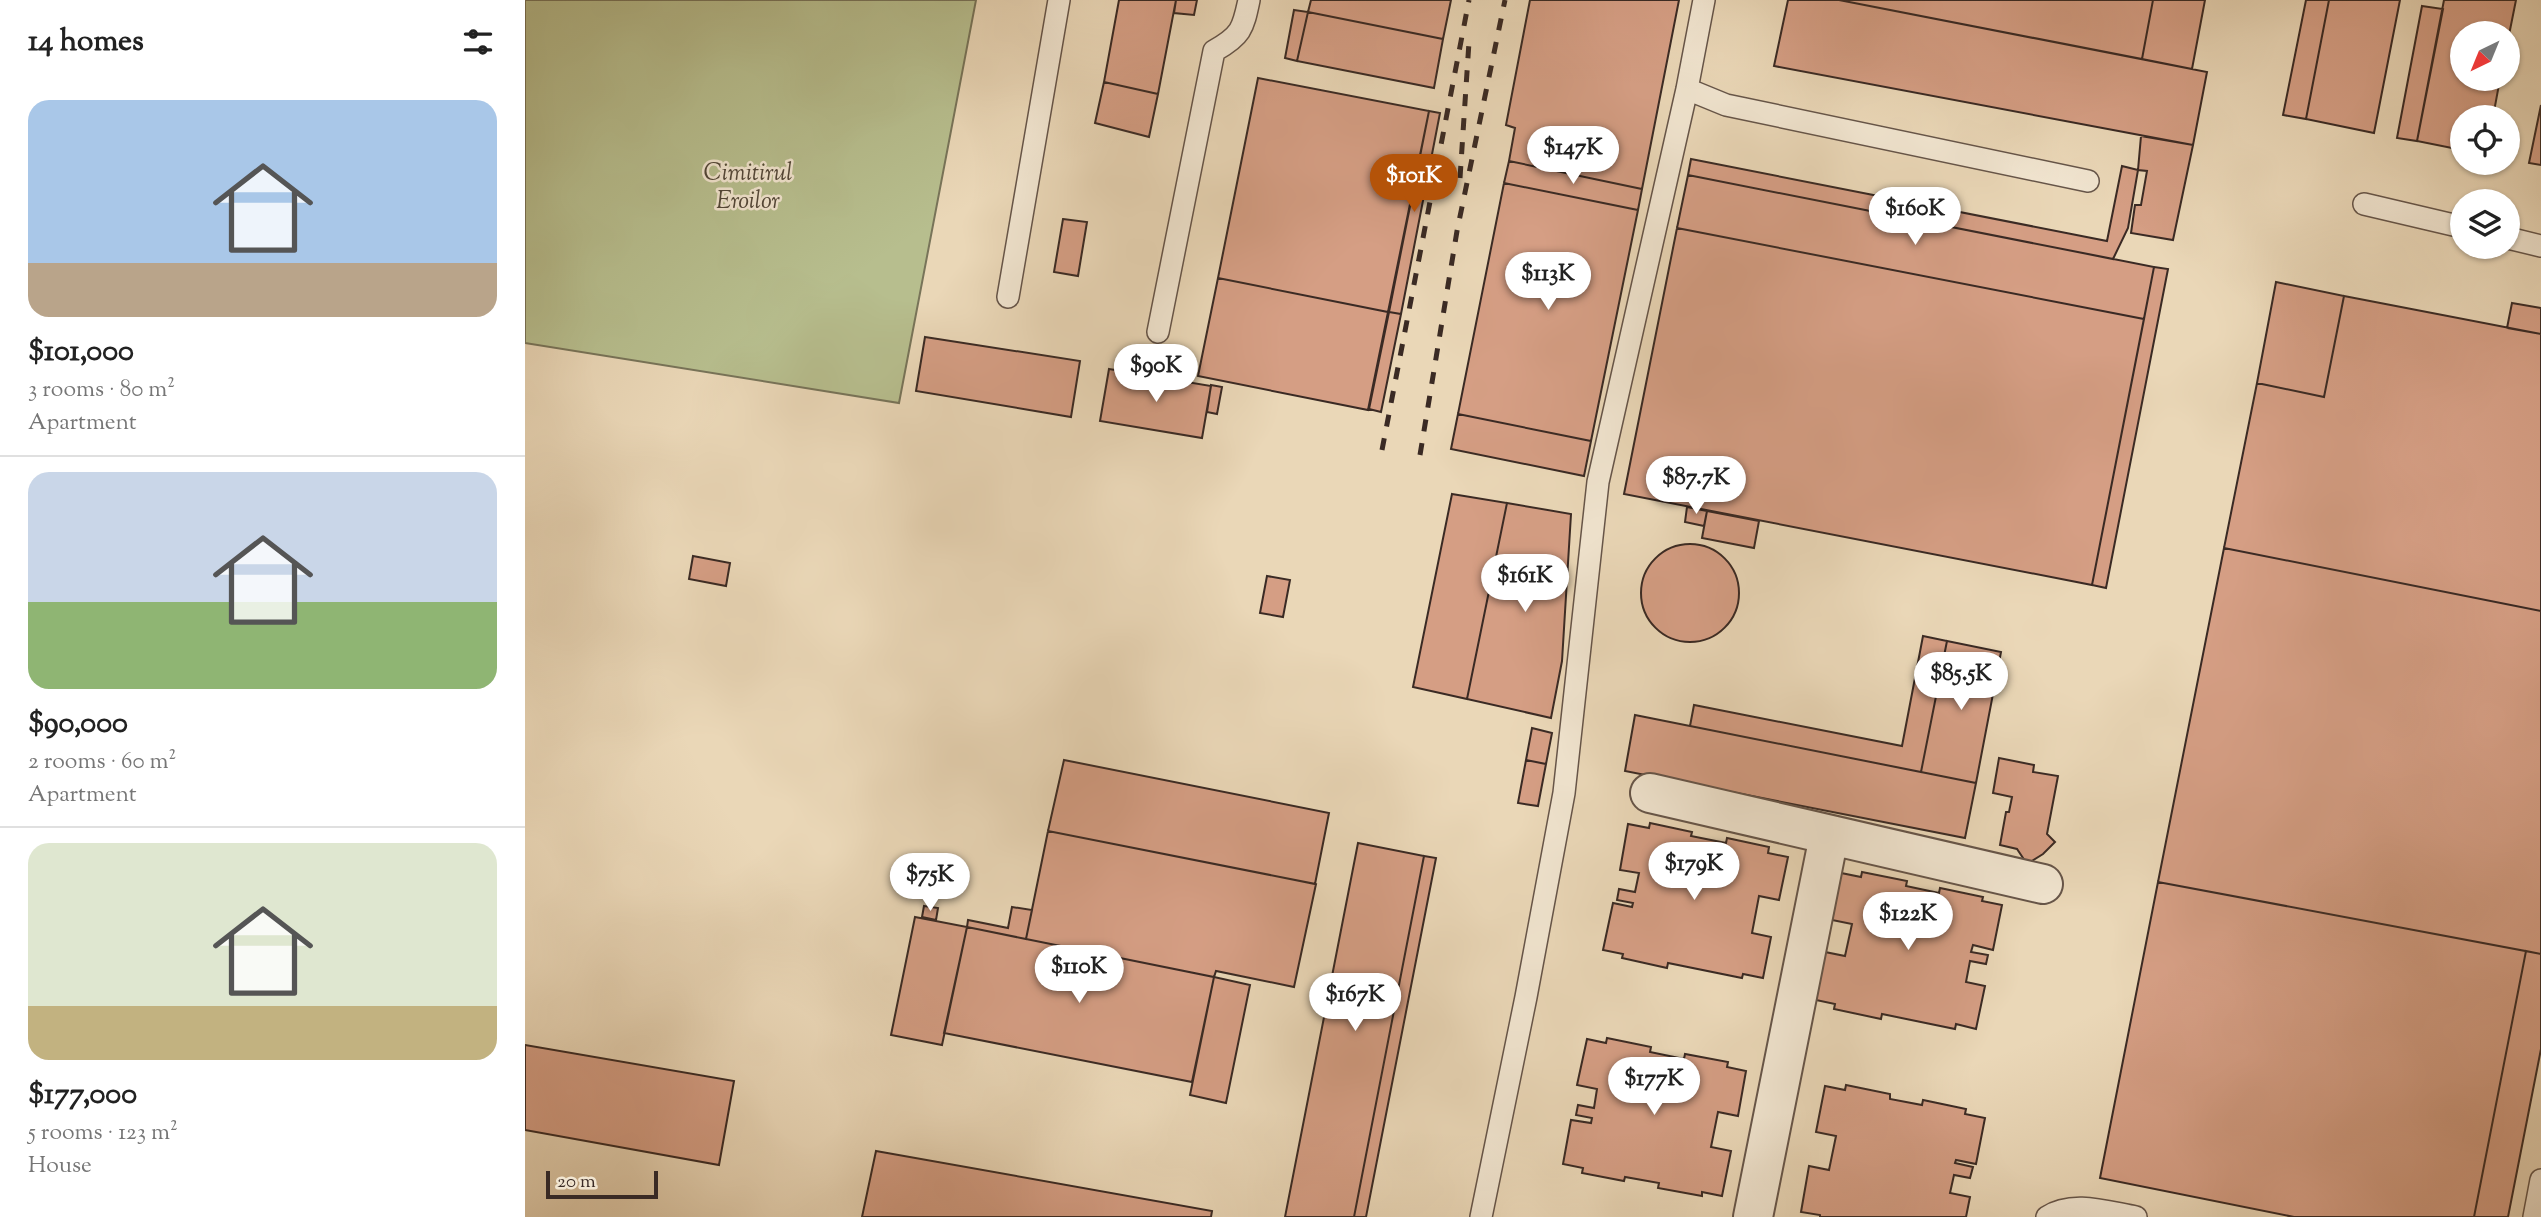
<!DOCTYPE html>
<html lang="en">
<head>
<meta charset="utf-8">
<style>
	:root { --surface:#fff; --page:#f6f6f6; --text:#222; --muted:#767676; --line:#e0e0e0; --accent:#b45309 }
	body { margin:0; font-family:"Sorts Mill Goudy",serif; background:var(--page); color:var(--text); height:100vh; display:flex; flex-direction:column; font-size:26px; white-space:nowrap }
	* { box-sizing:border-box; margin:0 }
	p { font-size:23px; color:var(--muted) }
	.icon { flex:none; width:38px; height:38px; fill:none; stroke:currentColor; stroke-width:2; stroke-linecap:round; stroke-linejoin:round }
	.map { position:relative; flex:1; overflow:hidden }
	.side { display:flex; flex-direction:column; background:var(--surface); width:525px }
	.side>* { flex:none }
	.needle { width:46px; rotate:223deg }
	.buttons { position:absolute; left:1925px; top:21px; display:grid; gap:14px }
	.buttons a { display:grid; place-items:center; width:70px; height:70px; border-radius:50%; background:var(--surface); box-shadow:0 2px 5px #0004; font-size:35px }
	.scale { position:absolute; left:21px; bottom:18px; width:112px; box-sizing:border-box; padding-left:7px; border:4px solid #3a2a24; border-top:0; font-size:19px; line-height:24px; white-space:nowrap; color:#3a2a24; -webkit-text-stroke:5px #f1e5d0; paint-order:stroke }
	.price { position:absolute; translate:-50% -60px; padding:0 16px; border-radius:24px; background:#fff; color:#222; font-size:23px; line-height:46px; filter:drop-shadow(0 2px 4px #0008) }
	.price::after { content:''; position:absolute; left:50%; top:42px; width:21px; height:16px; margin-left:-10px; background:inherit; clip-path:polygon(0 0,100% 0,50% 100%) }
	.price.on { background:var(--accent); color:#fff }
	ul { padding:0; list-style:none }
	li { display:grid; align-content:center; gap:14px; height:371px; padding:0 28px }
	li+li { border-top:2px solid var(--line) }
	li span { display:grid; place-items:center; height:217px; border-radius:21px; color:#555 }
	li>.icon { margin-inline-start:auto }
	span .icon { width:126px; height:126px; fill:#fffc; stroke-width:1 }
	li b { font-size:30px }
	h2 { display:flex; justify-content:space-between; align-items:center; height:84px; padding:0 28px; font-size:30px }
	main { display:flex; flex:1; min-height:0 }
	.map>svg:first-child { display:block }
</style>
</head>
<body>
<main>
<section class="side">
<h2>14 homes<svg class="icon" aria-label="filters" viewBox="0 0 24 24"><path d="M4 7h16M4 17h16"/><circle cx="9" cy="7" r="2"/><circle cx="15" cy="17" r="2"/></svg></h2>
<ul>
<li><span style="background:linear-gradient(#a9c7e8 75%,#b9a48a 0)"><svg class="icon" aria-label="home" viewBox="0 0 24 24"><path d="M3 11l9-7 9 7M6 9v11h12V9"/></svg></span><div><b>$101,000</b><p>3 rooms · 80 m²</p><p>Apartment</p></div></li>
<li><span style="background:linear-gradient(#c9d6e8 60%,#8fb573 0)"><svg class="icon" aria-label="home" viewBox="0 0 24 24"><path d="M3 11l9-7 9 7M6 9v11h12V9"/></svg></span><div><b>$90,000</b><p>2 rooms · 60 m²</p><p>Apartment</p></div></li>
<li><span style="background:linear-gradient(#dfe7d0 75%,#c2b280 0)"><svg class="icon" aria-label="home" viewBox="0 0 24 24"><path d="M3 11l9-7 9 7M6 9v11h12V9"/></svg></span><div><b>$177,000</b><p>5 rooms · 123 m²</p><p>House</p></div></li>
</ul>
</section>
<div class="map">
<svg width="2016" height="1217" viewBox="0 0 2016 1217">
	<rect width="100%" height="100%" fill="#ead7b7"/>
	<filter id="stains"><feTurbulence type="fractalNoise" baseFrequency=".00286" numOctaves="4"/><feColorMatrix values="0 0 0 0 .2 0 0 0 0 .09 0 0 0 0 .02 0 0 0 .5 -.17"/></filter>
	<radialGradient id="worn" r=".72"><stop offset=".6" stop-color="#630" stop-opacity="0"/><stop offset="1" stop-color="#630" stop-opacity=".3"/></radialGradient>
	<!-- green -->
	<path fill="#b7be8e" stroke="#787459" stroke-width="2" d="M0 0H451L374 403 0 343Z"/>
	<!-- building -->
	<path fill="#d59e84" stroke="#3a2a24" stroke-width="2" d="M594 0H651L633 94 579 82Z
		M651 0H672L669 15 649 13Z
		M786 0H926L918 39 783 12Z
		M1005 0H1154L1117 189 984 161 990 128 981 125Z
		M1263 0H1314L1682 72 1668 145 1249 66Z
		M1314 0H1628L1617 59Z
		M1628 0H1680L1667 69 1617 59Z
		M1781 0H1804L1781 119 1758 115Z
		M1804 0H1875L1849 133 1781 119Z
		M1919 0H1991L1983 40V33H1937V79H1975L1968 117H1937V150L1892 141Z
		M1897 6 1918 9 1892 141 1872 138Z
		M769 10 783 12 772 61 760 58Z
		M783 12 918 39 909 88 772 61Z
		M733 78 904 111 863 312 693 278Z
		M579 82 633 94 624 137 570 123Z
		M2016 105V165L2004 163Z
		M904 111 915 113 876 314 864 312Z
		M1616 136 1668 145 1648 240 1606 233 1610 205H1616L1622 171 1613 170Z
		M1166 159 1582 241 1597 166 1613 170 1603 228 1588 259 1163 175Z
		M984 161 1117 189 1113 210 979 183Z
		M1163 175 1629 267 1619 319 1152 228Z
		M979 183 1113 210 1066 441 933 414Z
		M538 219 562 222 553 276 529 272Z
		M1152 228 1619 319 1567 585 1099 494Z
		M1629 267 1643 269 1581 588 1567 585Z
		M693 278 863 312 843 410 673 376Z
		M1751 282 1819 296 1799 397 1732 383Z
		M1819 296 2016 334V611L1699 548 1732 383 1799 397Z
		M1987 303 2016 308V334L1982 328Z
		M864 312 876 314 856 412 844 409Z
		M400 337 555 361 546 417 391 391Z
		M615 353 628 355 625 368 612 366Z
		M584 369 686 386 677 438 575 421Z
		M686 385 697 387 692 414 682 412Z
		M933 414 1066 441 1059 476 926 449Z
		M927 494 982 503 942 699 888 687Z
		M982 503 1046 514 1037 661 1026 718 942 699Z
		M1162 507 1182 511 1179 526 1160 522Z
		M1182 511 1234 521 1229 548 1177 538Z
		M1116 593a49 49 0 1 1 98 0a49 49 0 1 1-98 0Z
		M1699 548 2016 611V954L1633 882Z
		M168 556 205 563 201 586 164 579Z
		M742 576 765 580 758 617 735 613Z
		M1398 636 1422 641 1396 772 1165 726 1169 705 1377 746Z
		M1422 641 1476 652 1451 783 1396 772Z
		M1110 715 1451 783 1440 838 1100 771Z
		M1007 728 1027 733 1021 764 1001 760Z
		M1474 758 1509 765 1508 772 1533 776 1522 834 1530 842 1518 854 1502 864 1492 849 1475 845 1481 812H1484L1487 797 1468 793Z
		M539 760 804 813 790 884 523 831Z
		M1001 760 1021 764 1013 806 993 803Z
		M1125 823 1167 832 1166 836 1201 843 1202 838 1244 847 1243 853 1263 857 1254 900 1234 896 1227 933 1246 937 1238 978 1218 974 1217 978 1143 963 1142 968 1097 958 1098 954 1078 950 1088 903 1107 907 1108 903 1092 900 1094 889 1110 892 1114 873 1095 870 1103 824 1124 828Z
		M523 831 791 884 769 987 691 971 689 977 501 939Z
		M833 843 899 856 829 1217H760Z
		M899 856 911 858 841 1217H829Z
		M1337 872 1382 881 1381 886 1414 893 1415 888 1458 897 1457 901 1477 905 1468 950 1448 945 1446 952 1463 955 1461 964 1445 961 1441 982 1460 986 1451 1029 1431 1024 1430 1029 1357 1014 1356 1019 1309 1009 1310 1004 1291 1000 1300 952 1320 956 1327 924 1307 920 1316 873 1336 877Z
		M1633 882 2001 951 1949 1217H1769L1575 1178Z
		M399 906 413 908 411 920 397 917Z
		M487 907 507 910 501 939 442 927 443 920 483 928Z
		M390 917 442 927 417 1045 366 1035Z
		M442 927 689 977 667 1082 419 1033Z
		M2001 951 2016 954V1049L1983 1217H1949Z
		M689 977 725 985 701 1103 665 1095Z
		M1082 1038 1126 1047 1125 1052 1159 1059 1160 1054 1203 1062 1202 1067 1221 1071 1213 1116 1193 1112 1186 1147 1206 1151 1197 1196 1177 1192V1196L1133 1188 1134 1183 1100 1177 1099 1181 1057 1173 1058 1168 1038 1164 1046 1120 1066 1123 1067 1118 1051 1115 1053 1105 1069 1108 1072 1089 1052 1085 1062 1039 1081 1043Z
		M0 1045 209 1081 194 1165 0 1130Z
		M1321 1085 1365 1094V1099L1397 1105 1398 1100 1441 1109 1440 1114 1460 1118 1451 1164 1431 1160 1430 1163 1448 1167 1445 1178 1429 1175 1425 1193 1445 1197 1441 1217H1295V1215L1276 1212 1284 1166 1304 1170 1311 1136 1291 1132 1300 1086 1320 1090Z
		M351 1151 687 1211 686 1217H337Z"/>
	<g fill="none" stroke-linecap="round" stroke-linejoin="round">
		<!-- service casing -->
		<g stroke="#665549" stroke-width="24">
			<path id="service" d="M1162 89 1201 105 1563 181
				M1839 204 1937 227
				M1983 238 2016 246
				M483 297 534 0
				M633 332 689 51C716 36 718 29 724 0
				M956 1217 1001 997 1039 793 1073 482 1162 89 1179 0
				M1522 1217C1548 1200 1582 1212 1611 1217
				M2009 1217 2016 1180"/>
		</g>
		<!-- minor casing -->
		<g stroke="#665549" stroke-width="42">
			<path id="minor" d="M1125 793 1518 884
				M1228 1217 1304 836"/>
		</g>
		<!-- service -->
		<use href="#service" stroke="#f1e5d0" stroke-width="21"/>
		<!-- minor -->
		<use href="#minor" stroke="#f1e5d0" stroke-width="38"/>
		<!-- rail -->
		<path stroke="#3a2a24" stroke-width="5" stroke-dasharray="12 12" stroke-linecap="butt" d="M935 178 944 42
			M857 450 944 0
			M895 455 932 231 980 0"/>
	</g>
	<g text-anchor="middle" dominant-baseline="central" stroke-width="5" stroke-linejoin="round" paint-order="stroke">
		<!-- park labels -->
		<g font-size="24" font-style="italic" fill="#534839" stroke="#f1e5d0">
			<text x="223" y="174">Cimitirul<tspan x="223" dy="28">Eroilor</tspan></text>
		</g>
	</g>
	<rect width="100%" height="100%" filter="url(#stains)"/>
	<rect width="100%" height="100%" fill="url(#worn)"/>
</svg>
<div class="buttons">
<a><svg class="needle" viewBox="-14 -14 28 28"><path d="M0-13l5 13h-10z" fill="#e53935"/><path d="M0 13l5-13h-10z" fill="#767676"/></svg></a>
<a><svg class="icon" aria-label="locate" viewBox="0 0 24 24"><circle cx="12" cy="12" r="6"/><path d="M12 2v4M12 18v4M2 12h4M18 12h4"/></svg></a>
<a><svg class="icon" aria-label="layers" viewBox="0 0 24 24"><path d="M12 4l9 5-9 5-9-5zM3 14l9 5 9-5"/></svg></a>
</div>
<div class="scale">20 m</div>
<b class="price" style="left:1048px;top:186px">$147K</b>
<b class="price on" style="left:889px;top:214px">$101K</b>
<b class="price" style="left:1390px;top:247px">$160K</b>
<b class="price" style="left:1023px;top:312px">$113K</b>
<b class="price" style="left:631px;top:404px">$90K</b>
<b class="price" style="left:1171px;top:516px">$87.7K</b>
<b class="price" style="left:1000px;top:614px">$161K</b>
<b class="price" style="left:1436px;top:712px">$85.5K</b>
<b class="price" style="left:1169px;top:902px">$179K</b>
<b class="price" style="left:405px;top:913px">$75K</b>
<b class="price" style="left:1383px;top:952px">$122K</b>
<b class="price" style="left:554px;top:1005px">$110K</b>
<b class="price" style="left:830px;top:1033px">$167K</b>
<b class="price" style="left:1129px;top:1117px">$177K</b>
</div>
</main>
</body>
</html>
